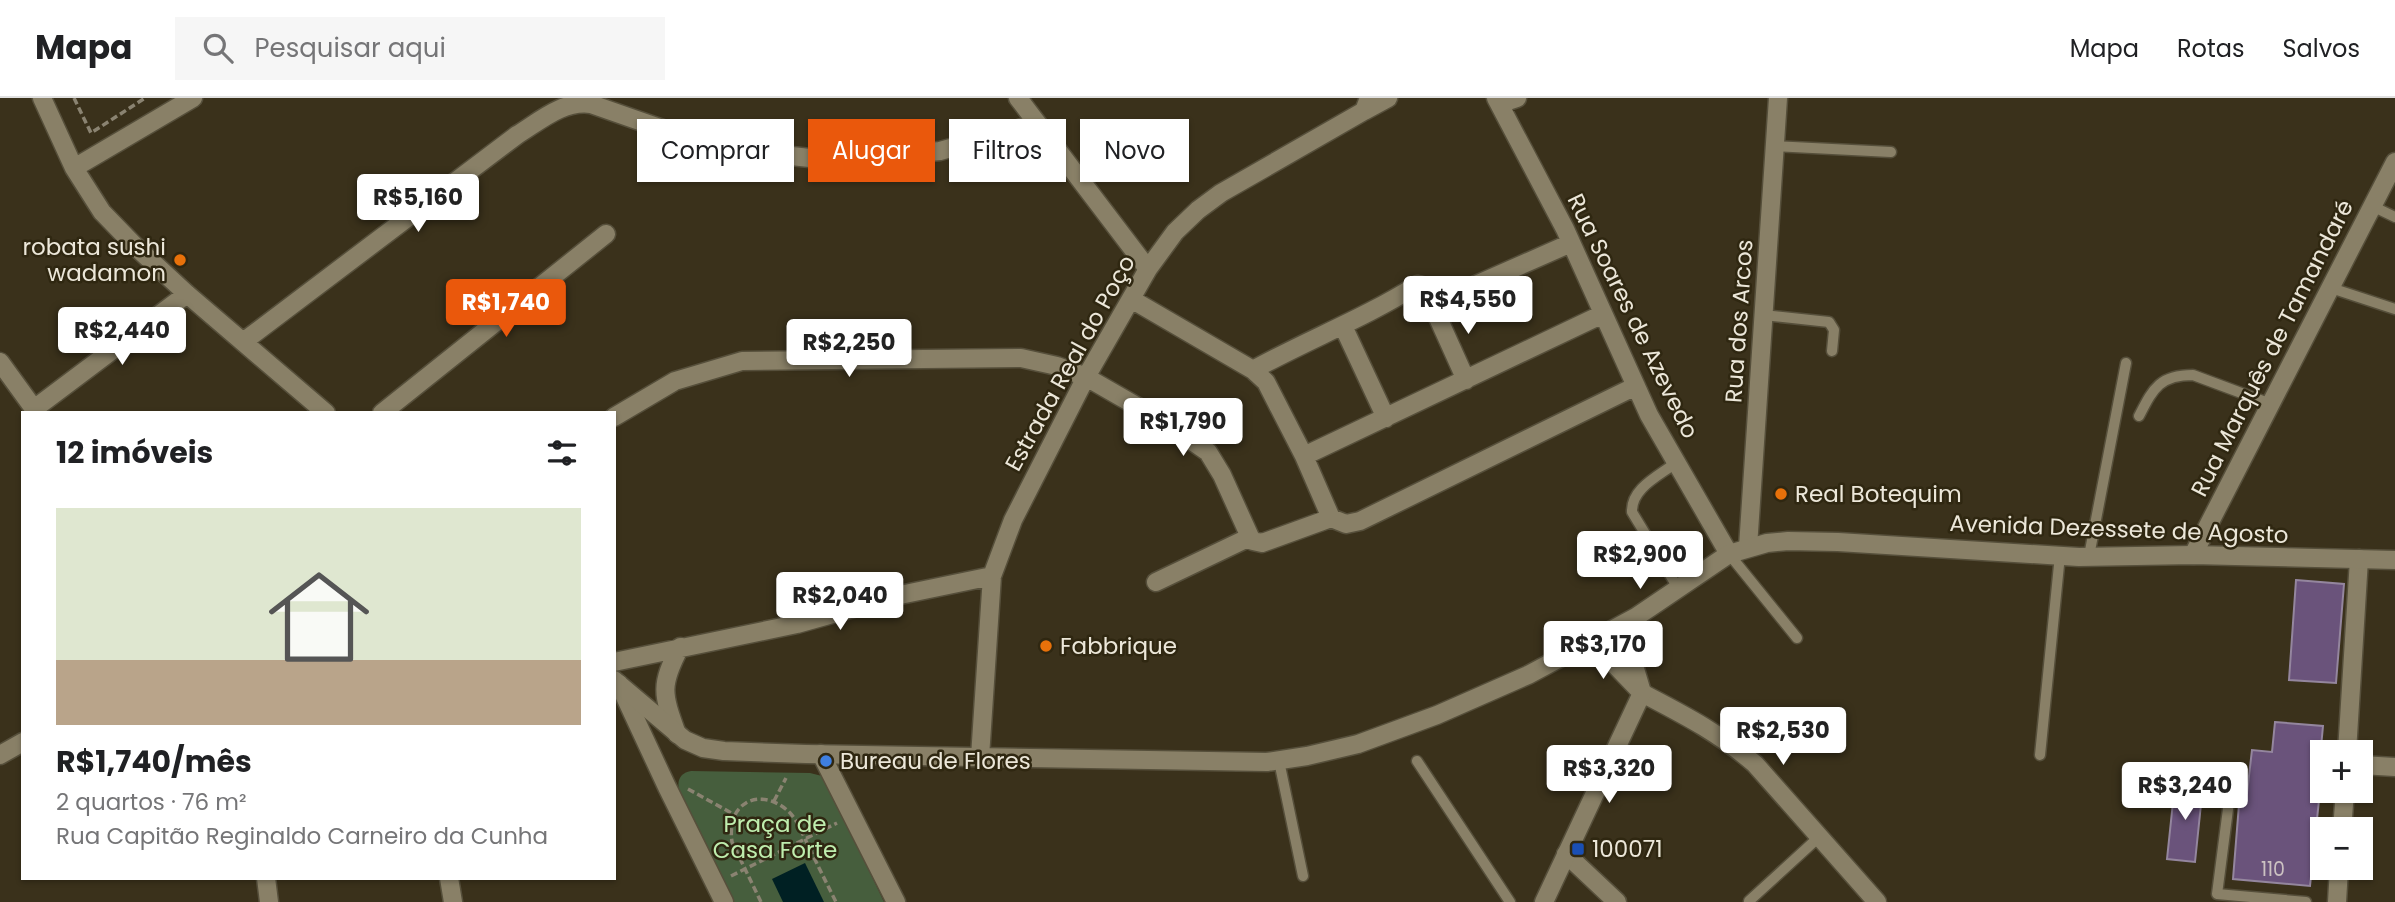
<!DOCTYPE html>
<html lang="pt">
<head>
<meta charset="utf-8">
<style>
	:root { --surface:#fff; --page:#f6f6f6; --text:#202124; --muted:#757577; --line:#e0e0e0; --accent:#ea580c }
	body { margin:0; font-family:Poppins,sans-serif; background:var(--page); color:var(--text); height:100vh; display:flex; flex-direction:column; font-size:26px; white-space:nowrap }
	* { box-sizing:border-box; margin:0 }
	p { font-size:23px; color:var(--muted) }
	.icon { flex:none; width:38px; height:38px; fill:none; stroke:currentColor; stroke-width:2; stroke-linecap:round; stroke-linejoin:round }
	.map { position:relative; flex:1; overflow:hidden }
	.panel { position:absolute; left:21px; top:313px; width:595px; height:469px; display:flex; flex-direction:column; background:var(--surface); border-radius:0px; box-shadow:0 2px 5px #0004 }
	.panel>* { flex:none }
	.top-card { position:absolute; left:637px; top:21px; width:665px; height:63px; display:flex; gap:14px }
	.fabs { position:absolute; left:2310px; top:642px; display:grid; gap:14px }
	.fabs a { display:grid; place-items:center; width:63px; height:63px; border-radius:0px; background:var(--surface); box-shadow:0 2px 5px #0004; font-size:35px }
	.price { position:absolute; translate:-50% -60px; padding:0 16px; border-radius:7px; background:#fff; color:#222; font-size:23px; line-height:46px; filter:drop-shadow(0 2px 4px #0008) }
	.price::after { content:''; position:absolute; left:50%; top:42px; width:21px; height:16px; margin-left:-10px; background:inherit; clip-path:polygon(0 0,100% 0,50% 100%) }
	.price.on { background:var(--accent); color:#fff }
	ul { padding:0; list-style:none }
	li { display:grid; align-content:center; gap:14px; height:371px; padding:0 35px }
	li span { display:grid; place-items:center; height:217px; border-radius:0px; color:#555 }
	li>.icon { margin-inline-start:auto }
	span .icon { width:126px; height:126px; fill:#fffc; stroke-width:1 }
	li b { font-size:30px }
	h2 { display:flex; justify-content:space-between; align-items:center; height:84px; padding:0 35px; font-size:30px }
	.chip { padding:0 24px; border-radius:0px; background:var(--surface); box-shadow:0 2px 5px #0004; font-size:24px; line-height:63px }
	.chip.on { background:var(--accent); color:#fff }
	header { display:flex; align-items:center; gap:42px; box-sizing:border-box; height:98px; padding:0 35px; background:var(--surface); border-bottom:2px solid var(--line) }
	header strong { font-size:33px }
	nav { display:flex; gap:38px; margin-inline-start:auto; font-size:24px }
	.search { width:490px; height:63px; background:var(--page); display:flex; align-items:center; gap:18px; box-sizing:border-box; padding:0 24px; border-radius:0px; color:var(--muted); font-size:26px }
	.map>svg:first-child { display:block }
</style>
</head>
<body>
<header>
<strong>Mapa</strong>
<div class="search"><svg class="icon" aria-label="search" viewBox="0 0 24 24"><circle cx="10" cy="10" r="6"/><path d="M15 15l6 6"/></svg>Pesquisar aqui</div>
<nav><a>Mapa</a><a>Rotas</a><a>Salvos</a></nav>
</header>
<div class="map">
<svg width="2395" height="804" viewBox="0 0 2395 804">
	<rect width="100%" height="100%" fill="#3a311b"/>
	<!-- green -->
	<path fill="#465e3d" d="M691 673 810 675 822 678 828 685 884 804H734L679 692C677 682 680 675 691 673Z"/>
	<!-- water -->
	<path fill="#002023" d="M805 765 824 804H783L772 781Z"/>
	<!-- building -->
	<path fill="#6a537b" stroke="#94869e" stroke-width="2" d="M2296 482 2344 486 2336 585 2289 582Z
		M2275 624 2323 628 2316 702H2319L2310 788 2233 781 2240 694 2247 695 2252 652 2272 654Z
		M2175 685 2203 687 2195 764 2167 761Z"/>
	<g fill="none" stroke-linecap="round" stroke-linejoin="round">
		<!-- service casing -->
		<g stroke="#564f3b" stroke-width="13">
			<path id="service" d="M1775 48 1891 54
				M2372 108 2395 119
				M2331 190 2395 211
				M1763 217 1829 224 1834 232 1832 253
				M2139 318C2153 291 2159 277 2193 277L2271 306
				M1677 364C1659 378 1631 390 1632 414L1678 490
				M1729 456 1797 540
				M2089 458 2126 265
				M2040 657 2060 457
				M1279 663 1303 778
				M1417 663 1510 804
				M2228 711 2217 796 2306 804
				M1749 803 1819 739"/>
		</g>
		<!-- minor casing -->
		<g stroke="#564f3b" stroke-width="21">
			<path id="minor" d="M42 0 74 70 102 114 135 148 187 196 326 315
				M1018 0 1148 171
				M1496 0 1565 131 1649 317 1729 456
				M1499 6 1517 0
				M1364 13 1388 0
				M74 70 193 0
				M1435 194 1433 201 1434 211 1466 282
				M1131 201 1253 272C1307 242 1365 220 1417 187 1431 189 1439 198 1453 197L1571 145
				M1343 228 1386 320
				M243 244 517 37C540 23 563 2 591 6L717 50 838 63 940 53 1036 26
				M0 264 37 315
				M1253 272 1266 284 1304 358 1331 420
				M34 311 187 196
				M382 315 606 136
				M614 319 675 283 742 263 1021 260 1057 268 1086 279 1166 325 1208 354 1222 377 1250 439
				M1304 358 1603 216
				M1748 449 1778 0
				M2193 457 2395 64
				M1156 484 1250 439 1253 443 1262 445 1331 420 1346 426 1360 423 1636 288
				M614 564 797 526 900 497 992 478
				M1642 595C1684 617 1718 634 1755 666L1877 804
				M677 636C662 595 660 587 680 549
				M2347 654 2359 461
				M980 659 992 478 1013 422 1086 279 1148 171 1175 134 1198 112 1221 95 1364 13 1369 0
				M2361 667 2395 669
				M2342 732 2345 693
				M1566 756 1617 804
				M266 780 269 804
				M449 780 453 804
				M2337 804 2339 770"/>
		</g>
		<!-- tertiary casing -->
		<g stroke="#564f3b" stroke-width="21">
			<path id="tertiary" d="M619 586 667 689 724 804
				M821 656 896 804"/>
		</g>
		<!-- secondary casing -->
		<g stroke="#564f3b" stroke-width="21">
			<path id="secondary" d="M1622 527 1641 591
				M1592 543 1642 595
				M614 582 685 642 703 650 724 653 806 656 1267 664 1307 658 1358 646 1437 617 1528 577 1636 519 1729 456 1767 445 1788 443 1838 444 2079 459 2193 457 2395 462
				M0 657 23 644
				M1544 804 1642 595"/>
		</g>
		<!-- path -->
		<path stroke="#8a8371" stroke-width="3.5" stroke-dasharray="7 3.5" stroke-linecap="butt" d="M74 0 91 35 145 0
			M688 691 735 717
			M774 703 786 680
			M731 778 837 725
			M761 804 732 744C730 730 732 713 746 705 761 696 780 704 791 716 798 724 802 735 807 745 816 764 826 784 836 804"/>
		<!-- service -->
		<use href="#service" stroke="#898067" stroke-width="10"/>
		<!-- minor -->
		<use href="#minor" stroke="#898067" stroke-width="18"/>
		<!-- tertiary -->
		<use href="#tertiary" stroke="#898067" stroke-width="18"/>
		<!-- secondary -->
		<use href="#secondary" stroke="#898067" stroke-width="18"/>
	</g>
	<!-- markers -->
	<g fill="#e8710a" stroke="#2f2711" stroke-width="2.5">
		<circle cx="180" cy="162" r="7"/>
		<circle cx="1781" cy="396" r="7"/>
		<circle cx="1046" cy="548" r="7"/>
	</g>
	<circle fill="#3f7fe0" stroke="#2f2711" stroke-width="2.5" cx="826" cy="663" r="7"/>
	<rect fill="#1a4fb4" stroke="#2f2711" stroke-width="2.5" x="1571" y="744" width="14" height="14" rx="3.5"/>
	<g text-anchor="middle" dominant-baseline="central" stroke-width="5" stroke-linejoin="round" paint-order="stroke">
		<!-- number labels -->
		<g font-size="19" fill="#ccc2c2">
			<text x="2273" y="771">110</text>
		</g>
		<!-- poi labels -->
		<g font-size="23" fill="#ece7d9" stroke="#2f2711" text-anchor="start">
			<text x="166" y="149" text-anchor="end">robata sushi<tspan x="166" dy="26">wadamon</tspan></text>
			<text x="1795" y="396">Real Botequim</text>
			<text x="1060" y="548">Fabbrique</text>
			<text x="840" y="663">Bureau de Flores</text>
			<text x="1592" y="751">100071</text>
		</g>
		<!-- street labels -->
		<g font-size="23" fill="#ece7d9" stroke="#2f2711">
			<text transform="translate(1633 218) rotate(64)">Rua Soares de Azevedo</text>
			<text transform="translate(1739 223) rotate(-86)">Rua dos Arcos</text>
			<text transform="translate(2272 250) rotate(-63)">Rua Marquês de Tamandaré</text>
			<text transform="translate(1070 265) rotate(-61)">Estrada Real do Poço</text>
			<text transform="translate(2119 431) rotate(2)">Avenida Dezessete de Agosto</text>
		</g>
		<!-- park labels -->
		<g font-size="23" fill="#bfeeae" stroke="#2f2711">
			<text x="775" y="726">Praça de<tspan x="775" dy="26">Casa Forte</tspan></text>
		</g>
	</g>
</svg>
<div class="fabs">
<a>+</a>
<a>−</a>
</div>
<b class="price" style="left:418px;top:136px">R$5,160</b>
<b class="price" style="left:1468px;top:238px">R$4,550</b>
<b class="price on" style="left:506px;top:241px">R$1,740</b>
<b class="price" style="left:122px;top:269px">R$2,440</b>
<b class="price" style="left:849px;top:281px">R$2,250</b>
<b class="price" style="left:1183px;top:360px">R$1,790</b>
<b class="price" style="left:1640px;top:493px">R$2,900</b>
<b class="price" style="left:840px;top:534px">R$2,040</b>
<b class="price" style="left:1603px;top:583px">R$3,170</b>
<b class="price" style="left:1783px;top:669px">R$2,530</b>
<b class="price" style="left:1609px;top:707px">R$3,320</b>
<b class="price" style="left:2185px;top:724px">R$3,240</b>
<div class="top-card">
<a class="chip">Comprar</a>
<a class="chip on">Alugar</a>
<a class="chip">Filtros</a>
<a class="chip">Novo</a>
</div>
<section class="panel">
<h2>12 imóveis<svg class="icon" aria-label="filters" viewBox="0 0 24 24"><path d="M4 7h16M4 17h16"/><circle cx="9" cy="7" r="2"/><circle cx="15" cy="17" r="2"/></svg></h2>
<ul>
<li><span style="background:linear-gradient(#dfe7d0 70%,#b9a48a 0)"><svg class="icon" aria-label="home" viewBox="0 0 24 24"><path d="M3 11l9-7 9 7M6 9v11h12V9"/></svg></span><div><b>R$1,740/mês</b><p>2 quartos · 76 m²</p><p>Rua Capitão Reginaldo Carneiro da Cunha</p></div></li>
</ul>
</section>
</div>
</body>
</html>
